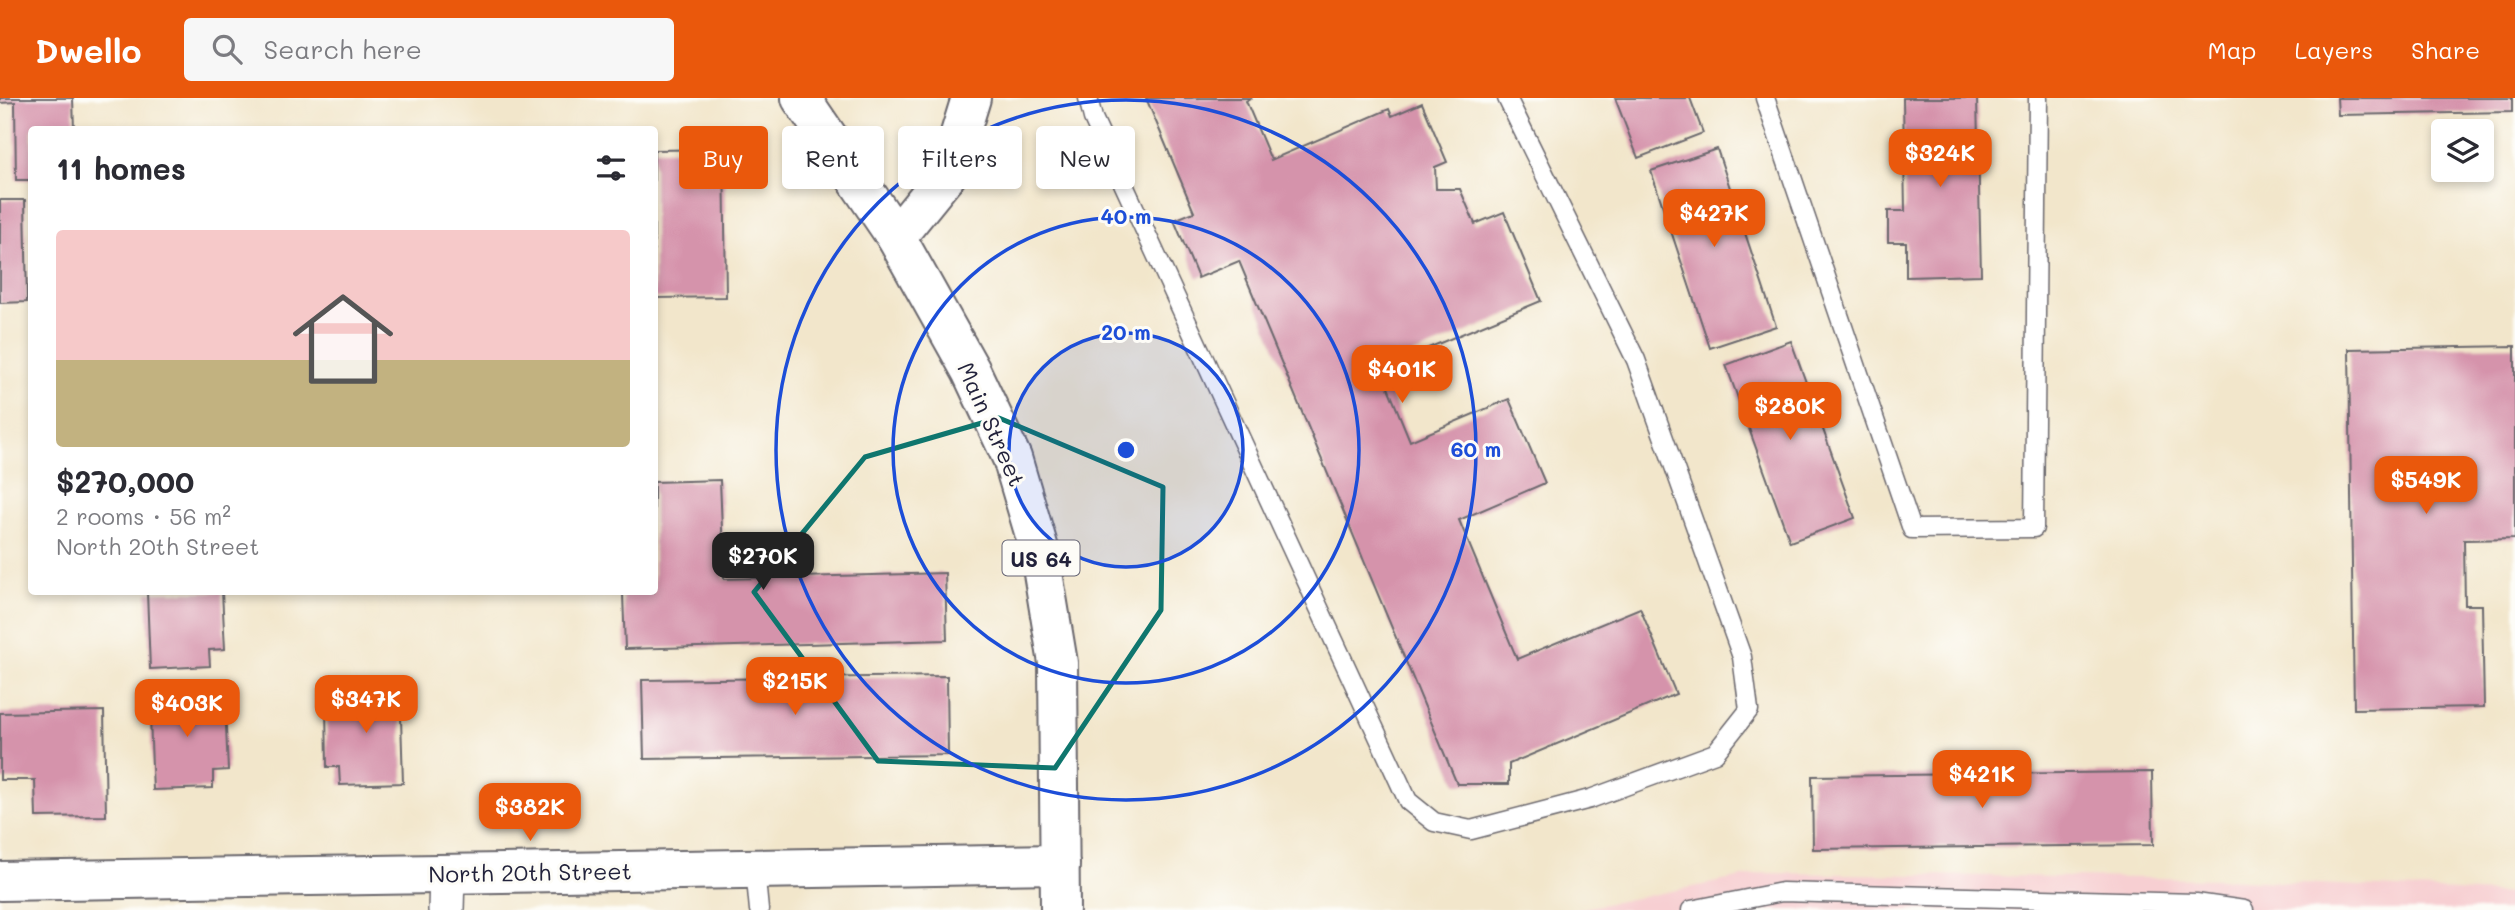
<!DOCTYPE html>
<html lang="en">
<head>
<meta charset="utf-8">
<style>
	:root { --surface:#fff; --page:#f7f7f7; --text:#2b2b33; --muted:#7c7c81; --accent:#ea580c }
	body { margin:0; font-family:Mali,sans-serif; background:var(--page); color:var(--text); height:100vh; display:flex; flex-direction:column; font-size:26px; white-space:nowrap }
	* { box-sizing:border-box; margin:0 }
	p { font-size:23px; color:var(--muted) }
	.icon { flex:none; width:38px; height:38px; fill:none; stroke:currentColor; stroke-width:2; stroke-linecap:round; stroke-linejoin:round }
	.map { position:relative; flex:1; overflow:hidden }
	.side { position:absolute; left:28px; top:28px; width:630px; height:469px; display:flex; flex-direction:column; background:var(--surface); border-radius:7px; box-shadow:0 4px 10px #0003 }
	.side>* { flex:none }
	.guide { position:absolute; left:679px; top:28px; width:665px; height:63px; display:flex; gap:14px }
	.tools { position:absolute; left:2431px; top:21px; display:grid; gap:14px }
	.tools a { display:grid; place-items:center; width:63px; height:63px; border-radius:7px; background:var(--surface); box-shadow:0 4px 10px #0003; font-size:35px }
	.price { position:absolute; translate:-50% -60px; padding:0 16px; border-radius:14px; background:var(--accent); color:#fff; font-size:23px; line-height:46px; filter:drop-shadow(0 2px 4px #0008) }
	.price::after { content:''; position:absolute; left:50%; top:42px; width:21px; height:16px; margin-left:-10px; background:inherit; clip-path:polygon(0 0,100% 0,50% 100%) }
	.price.on { background:#222; color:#fff }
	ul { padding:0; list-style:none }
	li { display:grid; align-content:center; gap:14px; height:371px; padding:0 28px }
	li span { display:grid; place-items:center; height:217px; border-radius:7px; color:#555 }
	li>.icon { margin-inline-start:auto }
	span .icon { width:126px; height:126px; fill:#fffc; stroke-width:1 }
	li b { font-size:30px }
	h2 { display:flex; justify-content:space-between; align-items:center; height:84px; padding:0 28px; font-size:30px }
	.tag { padding:0 24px; border-radius:7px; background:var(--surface); box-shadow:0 4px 10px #0003; font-size:24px; line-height:63px }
	.tag.on { background:var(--accent); color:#fff }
	header { display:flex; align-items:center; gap:42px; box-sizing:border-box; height:98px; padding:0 35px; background:var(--accent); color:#fff }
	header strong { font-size:33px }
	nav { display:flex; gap:38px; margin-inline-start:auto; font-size:24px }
	.search { width:490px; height:63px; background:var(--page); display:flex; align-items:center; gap:18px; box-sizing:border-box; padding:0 24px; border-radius:7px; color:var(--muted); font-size:26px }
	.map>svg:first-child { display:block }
</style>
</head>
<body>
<header>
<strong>Dwello</strong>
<div class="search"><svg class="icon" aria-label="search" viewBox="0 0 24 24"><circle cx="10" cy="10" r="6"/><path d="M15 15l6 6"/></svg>Search here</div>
<nav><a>Map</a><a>Layers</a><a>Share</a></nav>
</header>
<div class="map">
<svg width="2515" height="812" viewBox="0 0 2515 812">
	<rect width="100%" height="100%" fill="#fdfcf7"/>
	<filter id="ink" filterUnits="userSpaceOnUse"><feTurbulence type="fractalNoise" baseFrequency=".0143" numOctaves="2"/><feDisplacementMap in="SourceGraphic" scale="14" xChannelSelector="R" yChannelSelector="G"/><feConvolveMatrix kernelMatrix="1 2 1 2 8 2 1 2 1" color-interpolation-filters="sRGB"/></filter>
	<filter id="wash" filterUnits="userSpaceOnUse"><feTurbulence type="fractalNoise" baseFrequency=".00686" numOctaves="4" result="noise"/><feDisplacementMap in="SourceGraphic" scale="28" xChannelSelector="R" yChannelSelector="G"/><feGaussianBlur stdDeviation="1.57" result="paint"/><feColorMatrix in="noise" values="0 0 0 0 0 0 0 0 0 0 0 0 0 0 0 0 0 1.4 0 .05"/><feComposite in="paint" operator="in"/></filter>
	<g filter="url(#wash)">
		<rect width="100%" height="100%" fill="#f2e6cb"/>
		<!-- built -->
		<path fill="#f7cfd2" d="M1764 775 2223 781 2515 796V812H1574Z"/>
		<g id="blocks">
			<!-- building -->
			<path fill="#d593ab" d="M0 0H73L74 32H32V82H16L15 4 0 5Z
				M1146 0H1252L1246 3 1271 62 1389 11 1392 18 1422 5 1447 64 1435 69 1436 91H1460L1475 126 1504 114 1541 203 1380 270 1410 343 1509 301 1545 385 1459 422 1517 561 1640 510 1676 596 1509 666V686H1457L1239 163 1198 180 1174 122 1194 114Z
				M1615 0H1690L1703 35 1638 60Z
				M1903 0H1977L1981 177 1906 179V144H1888V113H1905Z
				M2337 0H2512V14L2338 17Z
				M724 51 726 199 654 200V52Z
				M1717 51 1776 228 1710 250 1651 73Z
				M0 102H25L27 204 0 205Z
				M1791 243 1855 420 1790 444 1726 267Z
				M2515 248V441L2464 442 2465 507H2482L2484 609 2354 611 2349 251Z
				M720 382 724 481 945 475 947 542 625 551 623 496H605V494H654V384Z
				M147 494H222L225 551 209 552 210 568 150 571Z
				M947 578 948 657 644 661 642 582Z
				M400 587 403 685 340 687 339 669H327L326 606H341L340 589Z
				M212 591 213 610 225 609 228 672 213 673V690L153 692 149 594Z
				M104 613 106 718 36 719 35 682H0V615Z
				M2152 674 2153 747 1813 751 1812 678Z"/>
		</g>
	</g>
	<g filter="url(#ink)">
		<use href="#blocks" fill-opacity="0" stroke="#6b676d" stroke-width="2"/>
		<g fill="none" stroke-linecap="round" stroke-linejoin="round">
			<!-- service casing -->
			<g stroke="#6b676d" stroke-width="21">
				<path id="service" d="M1088 0 1093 20 1408 703 1434 724 1471 732 1590 701 1715 655 1749 612 1742 559 1636 262 1507 0
					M1765 0 1912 431 2034 430 2038 0
					M755 771 759 812
					M1691 812 1782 794 2196 805 2244 812"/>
			</g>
			<!-- minor casing -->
			<g stroke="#6b676d" stroke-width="38">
				<path id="minor" d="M446 812 447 776"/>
			</g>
			<!-- tertiary casing -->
			<g stroke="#6b676d" stroke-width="42">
				<path id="tertiary" d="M0 783 1060 766"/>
			</g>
			<!-- secondary casing -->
			<g stroke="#6b676d" stroke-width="42">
				<path id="secondary" d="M896 139 948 75 971 0"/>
			</g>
			<!-- primary casing -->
			<g stroke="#6b676d" stroke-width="42">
				<path id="primary" d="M801 0 896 139 971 273 1012 360 1039 451 1058 565 1060 812"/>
			</g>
			<!-- service -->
			<use href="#service" stroke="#fff" stroke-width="18"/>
			<!-- minor -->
			<use href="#minor" stroke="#fff" stroke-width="35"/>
			<!-- tertiary -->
			<use href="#tertiary" stroke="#fff" stroke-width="38"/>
			<!-- secondary -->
			<use href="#secondary" stroke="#fff" stroke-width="38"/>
			<!-- primary -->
			<use href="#primary" stroke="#fff" stroke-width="38"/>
		</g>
	</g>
	<!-- marked area -->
	<path fill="none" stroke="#0f766e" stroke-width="5" stroke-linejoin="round" d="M999 320 1163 389 1161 512 1055 670 878 663 754 494 865 359Z"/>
	<!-- distance rings -->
	<circle cx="1126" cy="352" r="117" fill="#1d4ed8" fill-opacity=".12"/>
	<g fill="none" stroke="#1d4ed8" stroke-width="3.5">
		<circle cx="1126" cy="352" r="117"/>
		<circle cx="1126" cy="352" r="233"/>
		<circle cx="1126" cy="352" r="350"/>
	</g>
	<g text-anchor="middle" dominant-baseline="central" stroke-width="6" stroke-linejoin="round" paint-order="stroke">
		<!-- shield labels -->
		<rect fill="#fdfcf7" stroke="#646373" stroke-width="2" x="1002.5" y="442.5" width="77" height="35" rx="5"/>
		<g font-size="21" font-weight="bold" fill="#22223b">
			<text x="1041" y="460">US 64</text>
		</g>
		<!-- street labels -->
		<g font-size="23" fill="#22223b" stroke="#fdfcf7">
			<text transform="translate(992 326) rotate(66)">Main Street</text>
			<text transform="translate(530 774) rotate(-1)">North 20th Street</text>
		</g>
	</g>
	<circle cx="1126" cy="352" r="10" fill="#1d4ed8" stroke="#fdfcf7" stroke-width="3.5"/>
	<g font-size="21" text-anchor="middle" font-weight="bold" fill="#1d4ed8" stroke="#fdfcf7" stroke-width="6" stroke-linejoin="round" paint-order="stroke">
		<text x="1126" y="126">40 m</text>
		<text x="1126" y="242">20 m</text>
		<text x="1476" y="359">60 m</text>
	</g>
</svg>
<div class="tools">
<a><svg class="icon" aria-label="layers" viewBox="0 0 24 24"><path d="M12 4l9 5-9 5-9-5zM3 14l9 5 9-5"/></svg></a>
</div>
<b class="price" style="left:1940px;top:91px">$324K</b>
<b class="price" style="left:1714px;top:151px">$427K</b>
<b class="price" style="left:1402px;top:307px">$401K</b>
<b class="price" style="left:1790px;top:344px">$280K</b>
<b class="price" style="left:2426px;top:418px">$549K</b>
<b class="price on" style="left:763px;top:494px">$270K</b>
<b class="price" style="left:795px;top:619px">$215K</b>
<b class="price" style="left:366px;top:637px">$347K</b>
<b class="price" style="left:187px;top:641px">$403K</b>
<b class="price" style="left:1982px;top:712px">$421K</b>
<b class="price" style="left:530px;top:745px">$382K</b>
<div class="guide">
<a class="tag on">Buy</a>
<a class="tag">Rent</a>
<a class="tag">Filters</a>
<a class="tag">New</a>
</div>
<section class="side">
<h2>11 homes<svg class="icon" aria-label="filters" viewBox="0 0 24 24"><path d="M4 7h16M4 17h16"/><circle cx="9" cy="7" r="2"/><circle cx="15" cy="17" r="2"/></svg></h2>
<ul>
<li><span style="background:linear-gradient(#f6c9c9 60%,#c2b280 0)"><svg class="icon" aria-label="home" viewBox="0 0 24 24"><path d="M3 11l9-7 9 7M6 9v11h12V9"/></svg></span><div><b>$270,000</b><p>2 rooms · 56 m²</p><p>North 20th Street</p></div></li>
</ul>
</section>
</div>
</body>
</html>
